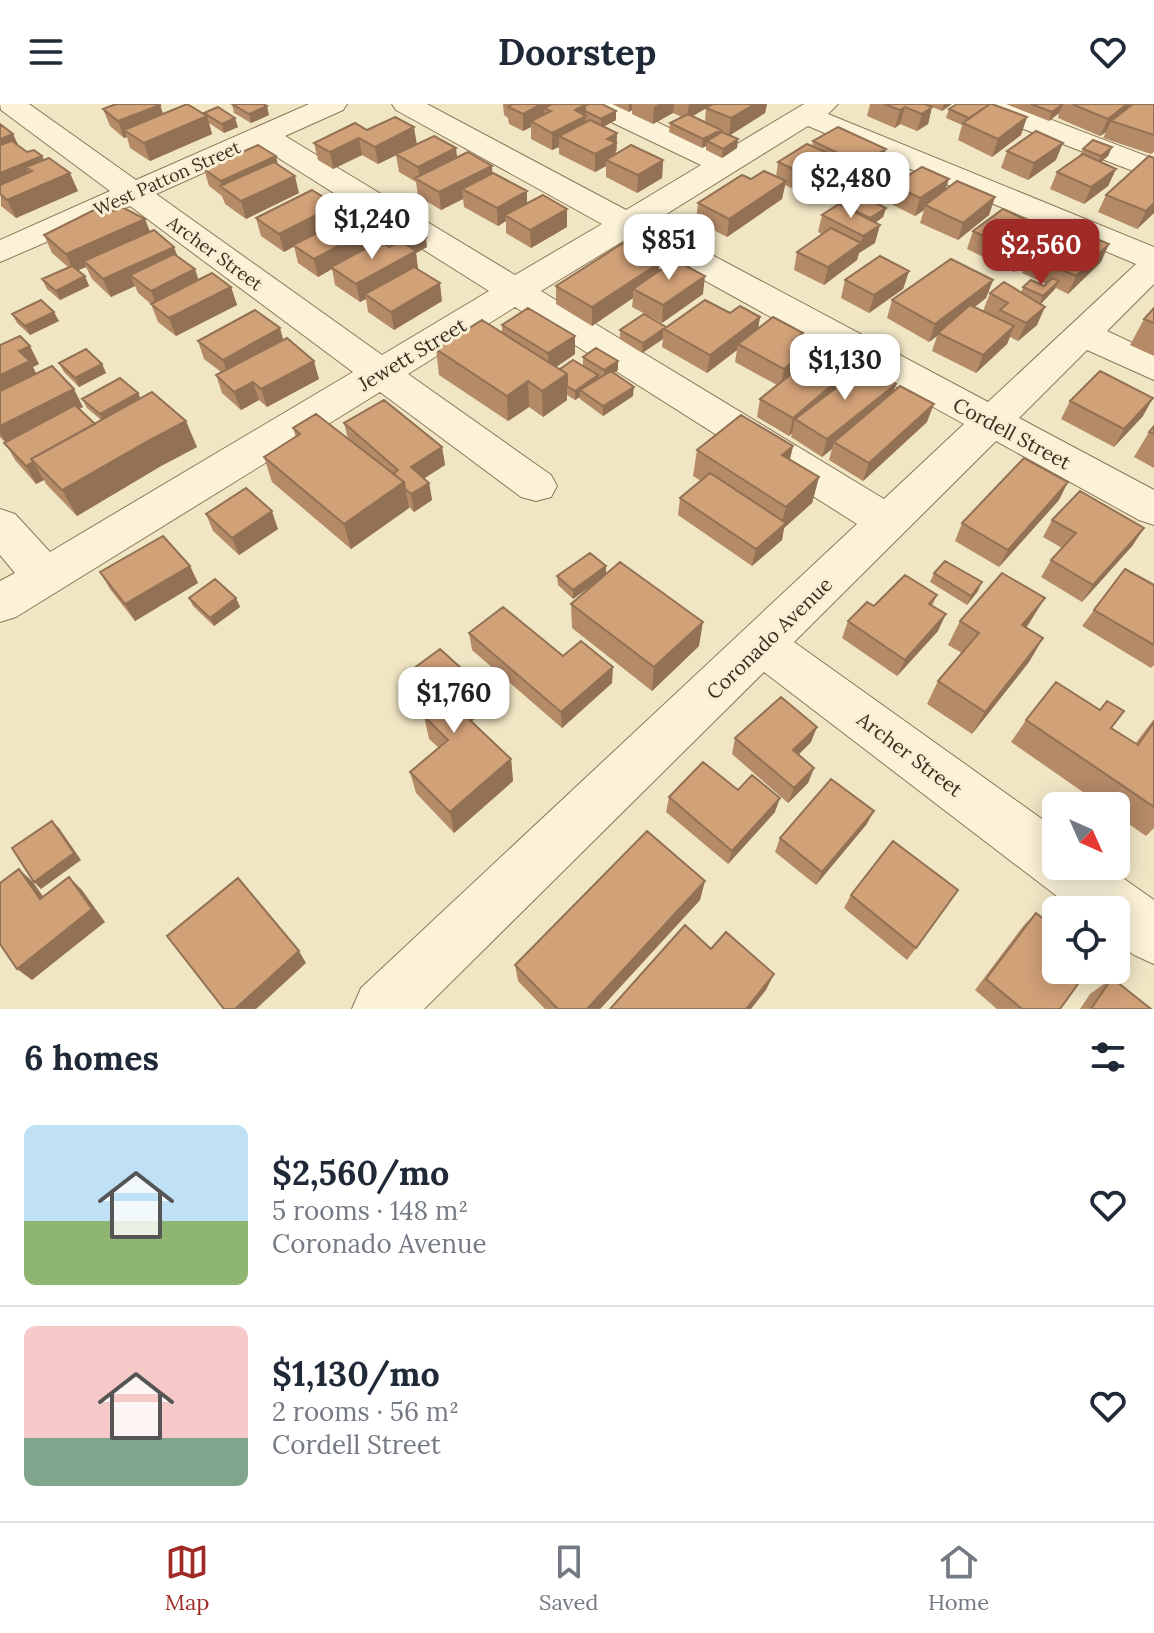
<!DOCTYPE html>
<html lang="en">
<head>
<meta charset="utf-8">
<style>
	:root { --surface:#fff; --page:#f6f6f7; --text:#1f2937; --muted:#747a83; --line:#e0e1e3; --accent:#a02a25 }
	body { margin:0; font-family:Lora,serif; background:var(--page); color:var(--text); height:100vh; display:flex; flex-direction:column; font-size:30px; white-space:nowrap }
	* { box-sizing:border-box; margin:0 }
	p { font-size:26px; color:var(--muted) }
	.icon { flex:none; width:44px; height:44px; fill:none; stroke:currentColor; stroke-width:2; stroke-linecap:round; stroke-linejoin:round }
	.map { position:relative; height:905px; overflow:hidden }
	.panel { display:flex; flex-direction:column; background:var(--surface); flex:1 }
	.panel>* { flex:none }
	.needle { width:52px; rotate:135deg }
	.tools { position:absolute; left:1042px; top:688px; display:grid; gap:16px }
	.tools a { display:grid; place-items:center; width:88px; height:88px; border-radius:12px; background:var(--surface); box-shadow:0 4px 20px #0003; font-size:40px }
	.price { position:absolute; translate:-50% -68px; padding:0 18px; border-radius:16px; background:#fff; color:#222; font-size:26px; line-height:52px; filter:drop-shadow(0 2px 4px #0008) }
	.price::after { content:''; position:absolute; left:50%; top:48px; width:24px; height:18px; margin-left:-12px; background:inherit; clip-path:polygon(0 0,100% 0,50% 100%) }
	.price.on { background:var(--accent); color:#fff }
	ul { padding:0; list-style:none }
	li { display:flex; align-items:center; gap:24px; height:200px; padding:0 24px }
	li+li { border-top:2px solid var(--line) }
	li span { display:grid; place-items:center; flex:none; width:224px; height:160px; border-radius:12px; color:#555 }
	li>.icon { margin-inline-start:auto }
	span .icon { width:96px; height:96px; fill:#fffc; stroke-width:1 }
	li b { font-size:34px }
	h2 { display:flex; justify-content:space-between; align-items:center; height:96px; padding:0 24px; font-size:34px }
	header { display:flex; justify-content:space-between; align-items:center; height:104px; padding:0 24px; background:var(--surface); font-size:36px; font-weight:800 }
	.tab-bar { display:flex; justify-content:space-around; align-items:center; height:112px; border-top:2px solid var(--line); background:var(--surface); font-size:22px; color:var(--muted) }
	.tab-bar a { display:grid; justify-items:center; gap:4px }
	.tab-bar .on { color:var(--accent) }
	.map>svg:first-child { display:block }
</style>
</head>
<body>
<header><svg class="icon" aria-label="menu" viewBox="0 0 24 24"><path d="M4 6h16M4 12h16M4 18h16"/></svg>Doorstep<svg class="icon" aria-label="heart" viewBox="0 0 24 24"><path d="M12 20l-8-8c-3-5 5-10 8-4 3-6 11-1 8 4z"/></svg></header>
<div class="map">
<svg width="1154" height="905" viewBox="0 0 1154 905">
	<rect width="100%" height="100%" fill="#f1e6c4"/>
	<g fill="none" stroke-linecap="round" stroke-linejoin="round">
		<!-- minor casing -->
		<g stroke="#8d7759" stroke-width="2">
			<path id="minor" d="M0 0H29L136 76 309 0H347L343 6 285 32 515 171 602 120 396 6 392 0H427L626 106 701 61 586 6 582 0H619L722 49 804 0H838L828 10 1154 143V180L1107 227 1154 249V276L1087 246 1019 314 1154 386V421L1139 416 996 337 794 538 1056 725V762H1106L1154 796V860L1134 851 1116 838V806H1075L764 568 424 905H352L361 884 857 420 515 203 408 270 551 371 557 382 551 393 536 397 521 393 380 288 16 513 0 518V477L15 469 0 451V405L15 410 50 448 353 268 130 102 0 158V136L110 87 1 6ZM808 22 1136 160 988 298 652 119ZM261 43 489 187 382 251 156 90ZM628 134 964 320 884 395 541 187Z
				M970 0H1010L1154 55V75L974 6Z"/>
		</g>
		<!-- minor -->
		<use href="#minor" fill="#fbf2d8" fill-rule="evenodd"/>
	</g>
	<!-- wall -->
	<path fill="#b48a67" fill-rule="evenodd" d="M232 0 269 11 251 19 234 9Z
		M503 0H582L616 16 604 22 617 29V46L616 47 615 50 663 56 662 74 637 89 606 73V62L595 68 559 50V43L552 46 531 35V23L523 27 509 20 508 14 504 11Z
		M612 0H767L765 9 729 31 738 35 737 44 722 54 706 46V42L702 44 669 28 670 19 682 13 673 9 653 20 632 10V6L629 8ZM706 4 705 18 693 12Z
		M870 0H952L942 7 932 3 928 20 917 27 900 20 895 24 867 12Z
		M1006 0H1154V48L1151 50 1103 34 1106 28 1100 32 1058 14 1059 9 1049 17Z
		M160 1 163 10 204 11V9L238 23 224 29 209 19 212 30 150 57 130 44 127 33 124 34 110 22 103 5Z
		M949 5 1021 31 992 53 958 36 962 21 946 14Z
		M0 20 13 30 18 42 27 48 42 52 44 56 78 87 16 114 1 102Z
		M367 26 457 54 492 69 527 87V100L567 105V123L531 144 506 129V117L498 122 464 103 463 95 441 106 418 92 416 78 399 68 396 51 378 60 362 51 333 65 318 56 314 39Z
		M813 37 881 62 856 78 843 71 842 74 814 94 785 81 782 95 727 133 696 117 698 99 751 75 776 73 778 58 812 42Z
		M1112 43 1108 52 1101 58 1116 65 1108 82 1084 100 1050 85 1057 68 1079 53 1083 45Z
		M1007 47 1056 56 1028 76 1001 64Z
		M1154 54V109L1137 125 1098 108 1106 91Z
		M278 61 299 89 246 115 225 100 222 92 209 82 204 65Z
		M893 81 995 93 989 111 958 136 920 119 924 106 915 112 889 99Z
		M840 99 886 104 883 113 875 119V139L859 149 857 156 824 181 794 166 797 148 822 130 818 128 822 111 840 101Z
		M336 101 340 118 353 122 354 121 349 117 347 108 388 120 377 125 379 138 389 143H390L387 141 386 132 427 143 416 149 418 165 442 197 394 226 368 208 366 195 360 198 335 181 332 165 318 173 298 159 294 142 284 148 261 132 256 114Z
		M114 107 145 115 150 128 178 153 199 176 231 183 237 201 176 232 158 218 151 200 138 189 135 182 111 193 92 175 86 163 78 166 85 172 89 182 60 196 47 185 42 175 68 163 52 149 44 131Z
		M973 127H1050L1047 135 1101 158 1068 190 1056 184 1040 200 1037 221 1018 237 1010 233 1007 240 976 269 932 247 937 232 929 238 887 214 892 196 993 176 986 194 975 203 983 207 990 189H1021L1023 183 1044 182 1046 180 1022 169 1026 159 1014 168 967 145Z
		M909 167 903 185 869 209 841 194 845 176Z
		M659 168 703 190 662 219 632 203 633 194 592 222 556 200V182Z
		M1154 204V252L1130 241 1144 215Z
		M730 209 760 213 758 224 803 229 801 240 806 258 855 269 894 287 927 318 863 377 829 356 832 345 822 353 791 333 792 329 789 332 757 313 760 295 777 281 735 258 737 246 707 269 662 243 663 235 642 249 620 235V226L666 223Z
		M12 210 59 217 30 231 17 219Z
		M502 221 575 232V250L556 263 560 265 583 262V253L618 266 614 269 633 292 603 312 580 295V293L575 296 567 291V296L543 313 529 303 508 317 439 271 436 245 502 229Z
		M283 236 319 275 267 303 259 296 241 306 222 289 216 271 221 268 204 255 198 237Z
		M0 241 39 260 33 263 36 270 83 303 79 305 95 320 101 316 87 304 82 295 138 289 140 294 197 343 161 362 77 412 46 380 44 376 36 380 15 356 5 338 0 333Z
		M59 259 102 260 106 269 79 283 64 268Z
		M1070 297 1143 312 1114 343 1061 315Z
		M344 319 442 343 445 361 424 374 429 379 432 396 414 408 408 402 409 404 351 445 272 378 264 353 296 333 293 324 348 335Z
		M1154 322V364L1134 353 1149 328Z
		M793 342 790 355 819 373 812 399 784 424 782 436 752 462 678 411 680 394 701 377 693 372 697 346Z
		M1059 396 999 463 955 437 962 419Z
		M206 410 278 425 239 451 213 427Z
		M1052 416 1133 441 1082 498 1041 473 1051 456 1062 444 1043 433Z
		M190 462 198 479 135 517 110 485 100 468Z
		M934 469 978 487 967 501 930 478Z
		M606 471 699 542 652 587 572 524 571 500 604 472 573 495 558 481 557 472Z
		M1154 481V561L1151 564 1082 522 1094 506Z
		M937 491 932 502 938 527 897 572 842 534 848 517 874 502Z
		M189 494H236L240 503 214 522 193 502Z
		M960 517 1030 518 1026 524 1043 534 1029 558 972 630 927 600 938 577 962 549 948 541Z
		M469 529 563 552 612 579 562 624 472 546Z
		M406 570 485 606 472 617 511 655 513 677 454 729 416 689 410 668 439 644 429 635 424 612 428 609 412 593Z
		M1154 615V724L1146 732 1116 711V702H1103L1011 638 1026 616 1111 624 1135 640Z
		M735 634 811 638 799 650 814 664 808 679 788 699 732 650Z
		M738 686 775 708 728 760 666 708 669 693Z
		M874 707 866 721 816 781 775 748 780 734Z
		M851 791 916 844 907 856 844 804Z
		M700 796 600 905H545L518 877 515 861Z
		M1036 809 1060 905H997L975 886 1024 821Z
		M1112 874 1151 905H1080L1090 890Z"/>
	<!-- shaded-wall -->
	<path fill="#927154" d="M541 0H570L551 7 544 4 545 16 531 17V23L523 27V10Z
		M629 0H632V6L629 8Z
		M659 0H674L673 9 653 20 654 3Z
		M689 0H714L687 15Z
		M755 0H767L765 9 729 32 731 14Z
		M944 0H952L942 7Z
		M1063 0 1059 9 1049 17 1052 8Z
		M1127 0H1136L1111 17 1106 28 1100 32 1108 15Z
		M160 1 166 18 124 26 127 33 124 34 118 17Z
		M585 1 586 29 559 32V43L552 46V29L575 6Z
		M267 2 269 11 251 19 249 10Z
		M905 3 900 20 895 24 900 6Z
		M932 3 928 20 917 27 922 10Z
		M616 7V16L601 24V15Z
		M207 12 212 30 150 57 144 39Z
		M1027 13 1021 31 992 53 998 35Z
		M235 14 238 23 224 29 222 20Z
		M414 23 417 41 378 60 375 43Z
		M721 26 720 34 707 37 706 42 702 44 703 35Z
		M617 29 615 56H606V62L595 68V50L607 35Z
		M13 30 21 47 0 56V35Z
		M359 34 362 51 333 65 330 48Z
		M738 35 737 44 722 54 723 45Z
		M1063 39 1056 56 1028 76 1034 59Z
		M1112 43 1108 52 1097 61 1101 52Z
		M456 44 458 61 420 77 418 63Z
		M886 45 881 62 856 78 860 60Z
		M42 52 50 70 32 67 26 63 32 77 0 90V69Z
		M276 52 280 70 223 85 221 77Z
		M663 56 662 74 637 89 638 71Z
		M846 57 842 74 814 94 817 76Z
		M492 62 493 80 462 85 463 95 441 106 439 88Z
		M1116 65 1108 82 1084 100 1091 83Z
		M70 69 78 87 16 114 7 96Z
		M295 72 299 89 246 115 241 97Z
		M949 75 943 93 925 101 924 106 915 112 920 94Z
		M786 77 782 95 727 133 729 115Z
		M527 87V105L505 111 506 117 498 122 497 104Z
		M995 93 989 111 958 136 963 119Z
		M1154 99V109L1137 125 1146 107Z
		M336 101 340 118 284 148 279 130Z
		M886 104 883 113 868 124 870 114Z
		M567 105V123L531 144 530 126Z
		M386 110 388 120 377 125 380 140 331 163 332 165 318 173 314 155 365 121Z
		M145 115 152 133 84 157 86 163 74 168 66 150Z
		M880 121 875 139 859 149 857 156 824 181 828 163 861 139 863 132Z
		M1050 127 1043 145 1029 151 1026 159 1014 168 1022 150Z
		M426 134 427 143 416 149 418 165 365 190 366 195 360 198 356 180 406 145Z
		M1109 140 1101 158 1068 190 1076 172Z
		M174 143 181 161 130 171 135 182 111 193 103 175Z
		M659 159 658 177 633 185V194L592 222V203Z
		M195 165 201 183 158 205 151 187Z
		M909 167 903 185 869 209 874 191Z
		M85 172 89 182 60 196 56 187Z
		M705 172 703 190 662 219 663 201Z
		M993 176 986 194 939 230 938 229 937 232 929 238 935 220Z
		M1059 177 1054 186 1039 202 1043 192Z
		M440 179 442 197 394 226 391 208Z
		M231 183 237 201 176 232 169 214Z
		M1045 203 1037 221 1018 237 1026 219Z
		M54 208 59 217 30 231 25 222Z
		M760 213 757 231 738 240 737 246 707 269 710 251Z
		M1014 222 1007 240 976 269 983 251Z
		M280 224 285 242 229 274 223 256Z
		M663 225V235L642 249 643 239Z
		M803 229 799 247 794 236Z
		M575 232V250L549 268 548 249Z
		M30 242 39 260 33 263 39 275 0 295V271L19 247Z
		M809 244 805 262 780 283 784 265Z
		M314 257 319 275 267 303 261 285Z
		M618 257V266L604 276V266Z
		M858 259 853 277 795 315 792 329 789 332 793 314Z
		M102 260 106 269 79 283 75 274Z
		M567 270V296L543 313 542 287Z
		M598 271V280L580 286V293L575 296V287Z
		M528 277 529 303 508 317 507 292Z
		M253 278 259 296 241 306 234 288Z
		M896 280 890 298 834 338 832 345 822 353 827 335Z
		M634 283 633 292 603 312V302Z
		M74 285 83 303 7 341 0 329V322Z
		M138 289 142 298 104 320 100 310Z
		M1153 294 1143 312 1114 343 1124 325Z
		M934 300 927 318 863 377 869 359Z
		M186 317 197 343 161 362 77 412 62 386 150 336Z
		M793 342 787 368 782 351Z
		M442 343 445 361 414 381 411 363Z
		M33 358 44 376 36 380 26 362Z
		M819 373 812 399 784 424 782 436 752 462 756 445 781 423 786 403Z
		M404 378 409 404 351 445 344 420Z
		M1068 378 1059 396 999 463 1008 446Z
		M429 379 432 396 414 408 411 390Z
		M272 407 278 425 239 451 232 434Z
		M1144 424 1133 441 1082 498 1093 481Z
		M190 462 198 479 135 517 125 500Z
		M606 462V471L573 495V486Z
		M982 478 978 487 967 501 971 492Z
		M236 494 240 503 214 522 210 514Z
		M1045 494 1030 518 1008 545 1022 521Z
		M946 510 938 527 897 572 905 556Z
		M703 518 699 542 652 587 654 563Z
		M1043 534 1029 558 972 630 985 608Z
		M613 563 612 579 562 624 561 608Z
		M482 583 485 606 461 626 457 604Z
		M817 623 811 638 788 661 793 646Z
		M511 655 513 677 454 729 450 708Z
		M814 664 808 679 788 699 794 684Z
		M780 694 775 708 728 760 732 747Z
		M874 707 866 721 816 781 822 768Z
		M52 717 59 724 81 756 41 785 34 778Z
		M19 765 33 778 54 808 40 795Z
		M69 773 82 786 105 818 32 876 17 865Z
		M705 777 700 796 600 905H587Z
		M299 847 306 859 256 905H235Z
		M774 870 766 886 751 905H746Z"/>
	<!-- building -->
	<path fill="#d1a178" stroke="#927154" stroke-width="2" d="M116 0H159L160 1 118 17 103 5Z
		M187 0 207 12 144 39 124 26Z
		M232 0H263L267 2 249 10Z
		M513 0H541L523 10 508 3Z
		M552 0H582L585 1 575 6 586 12 552 29 531 17 551 7 544 4Z
		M589 0H602L616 7 601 15 585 7V2Z
		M713 0H755L731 14 706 4Z
		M884 0H925L932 3 922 10 905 3 900 6Z
		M957 0H990L969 14 949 5Z
		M990 0H992L1027 13 998 35 963 19Z
		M1031 0H1063L1052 8Z
		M1072 0H1127L1108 15Z
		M1133 0H1154V31L1111 17Z
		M218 3 235 14 222 20 204 9Z
		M688 10 721 26 703 35 670 19Z
		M395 13 414 23 375 43 359 34 330 48 314 39 355 19 367 26Z
		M590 16 617 29 607 35 616 39 595 50 559 32Z
		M0 20 13 30 0 35Z
		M838 23 886 45 860 60 813 37Z
		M1036 27 1063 39 1034 59 1007 47Z
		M722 28 738 35 723 45 707 37Z
		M434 32 456 44 418 63 396 50Z
		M1093 36 1112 43 1101 52 1083 45Z
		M12 37 27 48 34 46 42 52 0 69V41Z
		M807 40 846 57 817 76 778 58Z
		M258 41 276 52 221 77 204 65Z
		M631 41 663 56 638 71 606 56Z
		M468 48 492 62 439 88 415 74Z
		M1083 50 1116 65 1091 83 1057 68Z
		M1149 52 1154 54V99L1146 107 1106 91Z
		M49 54 70 69 7 96 0 90V81L32 67 26 63Z
		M274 58 295 72 241 97 220 82Z
		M922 63 949 75 920 94 893 81Z
		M764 67 786 77 729 115 698 99 742 71 751 75Z
		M493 69 527 87 497 104 462 85Z
		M957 77 995 93 963 119 925 101Z
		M312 86 336 101 279 130 256 114Z
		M856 89 886 104 870 114 840 99Z
		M543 91 567 105 530 126 505 111Z
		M369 98 386 110 370 118 366 115 361 118 347 108Z
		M106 100 114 107 122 103 145 115 66 150 44 131Z
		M839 100 880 121 863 132 822 111Z
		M1003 105 1050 127 1022 150 973 127Z
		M366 115 376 122 314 155 293 141 343 116 353 122Z
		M406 121 426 134 410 143 401 137 397 139 386 132Z
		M1063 121 1109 140 1076 172 1029 151Z
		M831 124 861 139 828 163 797 148Z
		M154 126 174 143 103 175 84 157Z
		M380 137 389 143 401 137 416 147 356 180 331 163Z
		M623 139 659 159 592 203 556 182Z
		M174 150 195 165 151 187 130 171Z
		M880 152 909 167 874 191 845 176Z
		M951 155 993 176 935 220 892 196Z
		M675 156 705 172 663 201 633 185Z
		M72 162 85 172 56 187 42 175Z
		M414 163 440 179 391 208 365 190Z
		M212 169 231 183 169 214 151 200Z
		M1052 174 1059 177 1043 192 1023 183 1031 176 1044 182Z
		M1004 178 1045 203 1026 219 1000 206 1008 199 990 189Z
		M41 196 54 208 25 222 12 210Z
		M705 196 730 209 740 202 760 213 710 251 664 225Z
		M970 201 1014 222 983 251 938 229Z
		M528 204 575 232 548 249 502 221Z
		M1154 204V219L1144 215Z
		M255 206 280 224 223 256 198 237Z
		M644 210 666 223 643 239 620 226Z
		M773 213 803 229 794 236 809 244 784 265 738 240Z
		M482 216 567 270 542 287 528 277 507 292 436 245Z
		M20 232 30 242 19 247 30 257 0 271V241Z
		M287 234 314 257 261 285 253 278 234 288 216 271Z
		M826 242 858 259 793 314 760 295Z
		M596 244 618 257 604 266 583 253Z
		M86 245 102 260 75 274 59 259Z
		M573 256 598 271 575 287 567 282V270L560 265Z
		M52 262 74 285 0 322V287Z
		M865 262 896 280 827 335 795 315Z
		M611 267 634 283 603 302 580 286Z
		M1100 267 1153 294 1124 325 1070 297Z
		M120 274 138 289 100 310 82 295Z
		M900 282 934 300 869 359 834 338Z
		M152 288 186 317 150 336 62 386 31 355Z
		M384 296 442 343 411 363 429 379 411 390 405 385 404 378 393 370 398 366 344 319Z
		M75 301 95 320 31 355 33 358 26 362 4 339Z
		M316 310 404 378 344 420 264 353 300 330 293 324Z
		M741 311 793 342 782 351 819 373 786 403 697 346Z
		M1154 322V330L1149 328Z
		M1024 354 1068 378 1008 446 962 419Z
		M710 369 786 419 756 445 680 394Z
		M246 384 272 407 232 434 206 410Z
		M1080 387 1144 424 1093 481 1051 456 1076 429 1052 416Z
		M163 432 190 462 125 500 100 468Z
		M590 449 606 462 573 486 557 472Z
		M945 457 982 478 971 492 934 469Z
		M620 458 703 518 654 563 571 500Z
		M1125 465 1154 481V541L1094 506Z
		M1002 469 1045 494 1022 521 1043 534 985 608 938 577 979 529 960 517Z
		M905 471 937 491 929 500 946 510 905 556 848 517 867 498 874 502Z
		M215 475 236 494 210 514 189 494Z
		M503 503 563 552 581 537 613 563 561 608 469 529Z
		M440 545 482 583 457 604 511 655 450 708 410 668 448 636 424 612 438 600 406 570Z
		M1056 578 1100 606 1107 597 1124 607 1111 624 1138 641 1154 618V703L1026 616Z
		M781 593 817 623 793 646 814 664 794 684 735 634Z
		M703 658 738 686 752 671 780 694 732 747 669 693Z
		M831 675 874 707 822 768 780 734Z
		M52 717 74 749 34 778 12 744Z
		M647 727 705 777 587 905H558L515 861Z
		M893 737 958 786 916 844 851 791Z
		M19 765 40 795 69 773 92 805 17 865 0 840V779Z
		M238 774 299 847 235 905H224L167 832Z
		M1036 809 1056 825V866H1088L1060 905H1022L986 875Z
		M685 821 711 845 726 828 774 870 746 905H610Z
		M1112 874 1151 905H1091Z"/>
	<g text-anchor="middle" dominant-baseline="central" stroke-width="6" stroke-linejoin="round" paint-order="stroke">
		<!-- far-street labels -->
		<g font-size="18" fill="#3c2e1e" stroke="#f8efd4">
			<text transform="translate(167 74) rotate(-24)">West Patton Street</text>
			<text transform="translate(215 149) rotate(36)">Archer Street</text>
		</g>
		<!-- street labels -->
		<g font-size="20" fill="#3c2e1e" stroke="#f8efd4">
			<text transform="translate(412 250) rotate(-31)">Jewett Street</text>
			<text transform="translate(1012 329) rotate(28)">Cordell Street</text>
			<text transform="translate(769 534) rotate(-44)">Coronado Avenue</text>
			<text transform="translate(910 650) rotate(37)">Archer Street</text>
		</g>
	</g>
</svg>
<div class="tools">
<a><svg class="needle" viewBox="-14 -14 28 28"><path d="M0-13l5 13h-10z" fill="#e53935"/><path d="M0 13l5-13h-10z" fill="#747a83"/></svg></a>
<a><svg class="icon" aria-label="locate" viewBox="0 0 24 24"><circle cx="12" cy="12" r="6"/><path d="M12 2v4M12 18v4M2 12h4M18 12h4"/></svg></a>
</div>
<b class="price" style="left:851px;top:116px">$2,480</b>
<b class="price" style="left:372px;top:157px">$1,240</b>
<b class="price" style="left:669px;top:178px">$851</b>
<b class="price on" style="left:1041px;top:183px">$2,560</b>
<b class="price" style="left:845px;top:298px">$1,130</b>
<b class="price" style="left:454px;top:631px">$1,760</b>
</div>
<section class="panel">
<h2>6 homes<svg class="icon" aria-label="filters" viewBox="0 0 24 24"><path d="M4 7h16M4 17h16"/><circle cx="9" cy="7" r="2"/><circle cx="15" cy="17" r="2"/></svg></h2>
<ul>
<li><span style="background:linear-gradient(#bfe0f5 60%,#8fb573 0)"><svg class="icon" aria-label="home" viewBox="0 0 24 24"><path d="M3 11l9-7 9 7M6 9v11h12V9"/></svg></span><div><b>$2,560/mo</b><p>5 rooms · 148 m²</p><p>Coronado Avenue</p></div><svg class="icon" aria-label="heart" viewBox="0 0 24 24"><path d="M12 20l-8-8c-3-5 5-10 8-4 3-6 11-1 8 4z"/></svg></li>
<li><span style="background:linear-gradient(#f6c9c9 70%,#7fa58c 0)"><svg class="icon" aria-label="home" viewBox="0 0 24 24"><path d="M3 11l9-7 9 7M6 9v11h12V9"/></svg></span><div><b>$1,130/mo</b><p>2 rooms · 56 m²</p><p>Cordell Street</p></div><svg class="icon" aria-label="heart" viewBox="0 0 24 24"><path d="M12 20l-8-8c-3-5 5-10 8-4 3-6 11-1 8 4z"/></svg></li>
</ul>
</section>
<nav class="tab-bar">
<a class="on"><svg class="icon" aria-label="map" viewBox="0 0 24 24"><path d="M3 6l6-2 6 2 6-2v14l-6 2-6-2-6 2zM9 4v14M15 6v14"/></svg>Map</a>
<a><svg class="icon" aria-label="saved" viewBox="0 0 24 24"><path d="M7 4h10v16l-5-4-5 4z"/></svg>Saved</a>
<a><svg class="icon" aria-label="home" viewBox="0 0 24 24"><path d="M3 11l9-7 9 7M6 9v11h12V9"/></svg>Home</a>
</nav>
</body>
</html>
